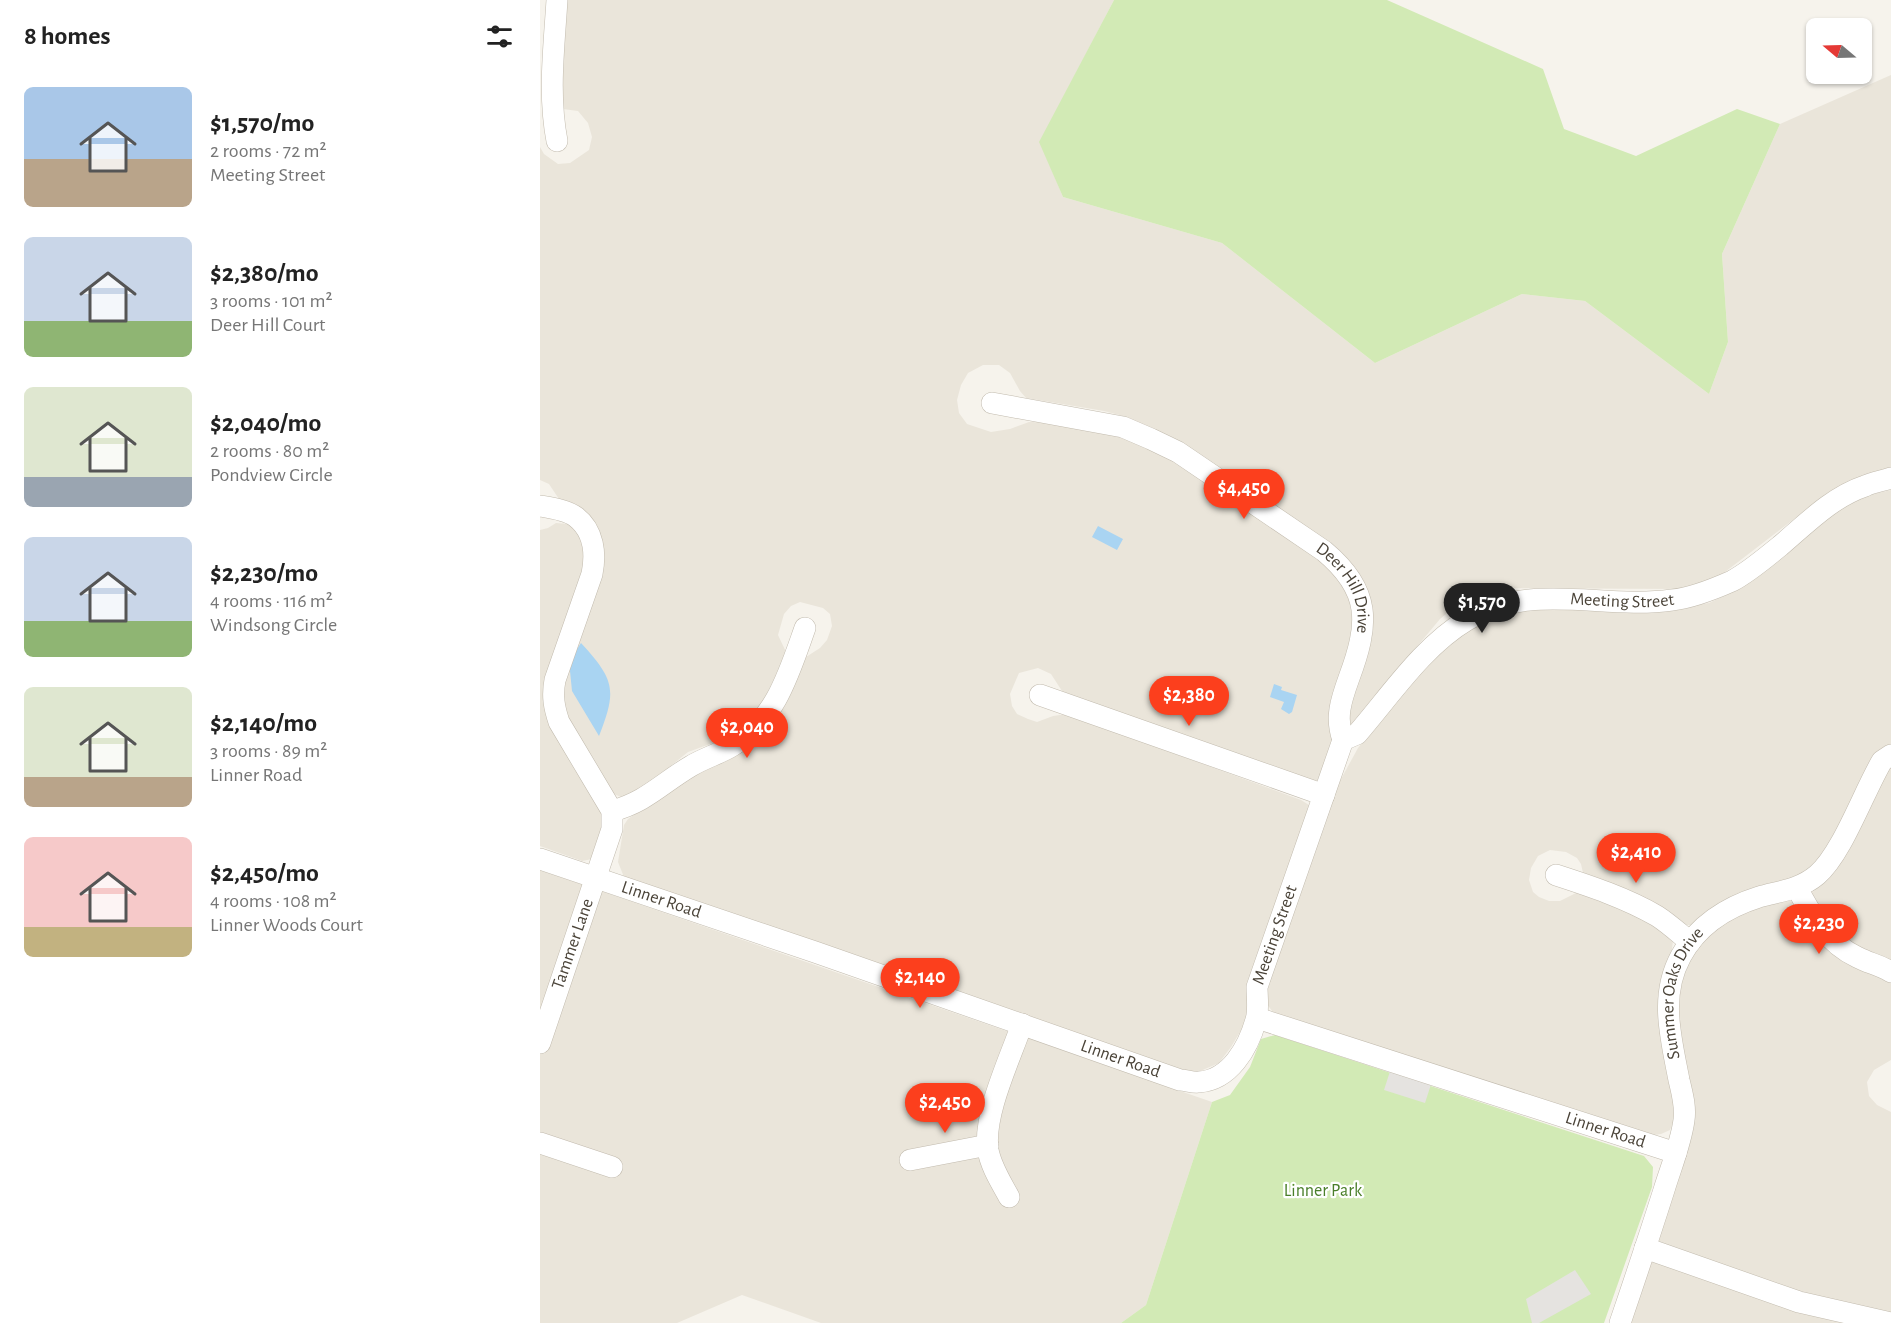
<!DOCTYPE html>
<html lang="en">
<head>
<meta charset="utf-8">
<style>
	:root { --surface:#fff; --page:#f2f2f2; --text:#222; --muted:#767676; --accent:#fc3f1d }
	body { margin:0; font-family:"Alegreya Sans",sans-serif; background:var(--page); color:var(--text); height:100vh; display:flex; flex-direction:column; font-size:22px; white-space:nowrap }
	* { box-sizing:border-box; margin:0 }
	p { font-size:20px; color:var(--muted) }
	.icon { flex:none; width:33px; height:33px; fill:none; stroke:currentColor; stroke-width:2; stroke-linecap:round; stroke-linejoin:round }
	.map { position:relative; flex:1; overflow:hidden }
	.sheet { display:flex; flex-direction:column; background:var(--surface); width:540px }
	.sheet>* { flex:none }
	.needle { width:39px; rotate:289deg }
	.controls { position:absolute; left:1266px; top:18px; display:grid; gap:12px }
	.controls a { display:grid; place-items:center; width:66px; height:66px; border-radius:9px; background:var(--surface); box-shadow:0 2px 4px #0004; font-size:30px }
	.price { position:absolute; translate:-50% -51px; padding:0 14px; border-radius:21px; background:var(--accent); color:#fff; font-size:20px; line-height:39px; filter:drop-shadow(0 2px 3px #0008) }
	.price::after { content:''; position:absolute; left:50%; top:36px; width:18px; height:14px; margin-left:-9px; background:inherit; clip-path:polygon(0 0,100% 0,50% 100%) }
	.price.on { background:#222; color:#fff }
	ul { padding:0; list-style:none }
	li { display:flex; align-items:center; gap:18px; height:150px; padding:0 24px }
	li span { display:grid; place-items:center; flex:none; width:168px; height:120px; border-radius:9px; color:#555 }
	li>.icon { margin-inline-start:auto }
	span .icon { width:72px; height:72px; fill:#fffc; stroke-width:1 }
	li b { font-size:26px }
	h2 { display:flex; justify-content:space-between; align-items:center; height:72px; padding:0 24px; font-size:26px }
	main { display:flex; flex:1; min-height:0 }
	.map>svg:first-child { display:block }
</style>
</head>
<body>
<main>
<section class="sheet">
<h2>8 homes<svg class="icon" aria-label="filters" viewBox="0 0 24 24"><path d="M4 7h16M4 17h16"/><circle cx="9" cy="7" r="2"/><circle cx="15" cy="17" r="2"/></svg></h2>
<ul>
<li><span style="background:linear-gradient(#a9c7e8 60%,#b9a48a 0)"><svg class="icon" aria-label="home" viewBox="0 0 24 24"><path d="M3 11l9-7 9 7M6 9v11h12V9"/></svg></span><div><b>$1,570/mo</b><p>2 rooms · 72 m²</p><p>Meeting Street</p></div></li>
<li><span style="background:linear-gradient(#c9d6e8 70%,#8fb573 0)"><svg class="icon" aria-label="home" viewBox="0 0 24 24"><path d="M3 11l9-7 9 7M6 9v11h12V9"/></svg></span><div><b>$2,380/mo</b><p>3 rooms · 101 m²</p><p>Deer Hill Court</p></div></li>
<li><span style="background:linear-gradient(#dfe7d0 75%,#9aa5b1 0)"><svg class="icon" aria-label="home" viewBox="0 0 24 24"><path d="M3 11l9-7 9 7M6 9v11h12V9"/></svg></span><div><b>$2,040/mo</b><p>2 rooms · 80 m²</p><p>Pondview Circle</p></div></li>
<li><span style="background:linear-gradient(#c9d6e8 70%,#8fb573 0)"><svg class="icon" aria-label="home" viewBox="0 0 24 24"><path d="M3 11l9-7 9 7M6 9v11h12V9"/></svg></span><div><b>$2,230/mo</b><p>4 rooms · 116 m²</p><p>Windsong Circle</p></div></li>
<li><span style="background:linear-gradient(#dfe7d0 75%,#b9a48a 0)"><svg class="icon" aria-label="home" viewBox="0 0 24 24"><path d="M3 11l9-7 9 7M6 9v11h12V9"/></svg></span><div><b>$2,140/mo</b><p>3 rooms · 89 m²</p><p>Linner Road</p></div></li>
<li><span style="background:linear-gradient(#f6c9c9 75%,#c2b280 0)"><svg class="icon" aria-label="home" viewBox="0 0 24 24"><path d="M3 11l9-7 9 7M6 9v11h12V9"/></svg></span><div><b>$2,450/mo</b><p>4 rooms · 108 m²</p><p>Linner Woods Court</p></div></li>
</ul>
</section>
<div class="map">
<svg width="1351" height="1323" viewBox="0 0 1351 1323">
	<rect width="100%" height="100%" fill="#f6f3ec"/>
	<!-- residential -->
	<path fill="#eae5da" d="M18 0H574L500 142 523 197 682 243 835 363 982 294 1045 301 1169 394 1188 342 1182 254 1240 124 1351 75V474L1312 484 1284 496 1185 572 1164 585 1147 589 952 588 925 598 900 619 854 674 817 724 812 727 805 720 804 711 828 636V615L826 597 819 576 806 560 786 540 640 442 587 417 564 411 486 398 480 391 470 373 459 365H443L428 373 421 385 417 400 419 413 427 424 451 432 470 429 489 422 529 423 580 431 616 447 785 562 803 584 809 599 812 616V636L788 717 795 747 780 780 765 782 529 696 522 691 511 674 498 668 479 673 470 694 472 706 477 714 488 719 497 722 513 716 527 714 761 800 769 805 770 813 709 990 706 1022 691 1047 679 1063 658 1072 644 1071 84 877 78 862 84 825 88 819 145 779 163 768 184 761 204 750 222 733 245 702 266 657 280 648 287 640 292 626 290 614 283 608 260 602 251 606 244 614 238 635 247 654 240 675 223 704 199 728 173 743 148 752 127 769 110 787 89 796 81 797 69 792 23 710 20 694 22 683 60 568 61 552 59 540 50 524 36 511 21 502 9 484 0 480V147L4 154 18 164 30 163 49 150 52 137 48 123 38 111 23 109 14 102 11 88Z
		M1351 490V748L1288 848 1275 863 1256 877 1151 925H1144L1049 877 1043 873 1041 864 1037 858 1026 852 1010 850 998 856 991 868 989 880 993 892 999 897 1009 901H1020L1038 892 1104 919 1133 940 1131 958 1135 1117 1130 1130 1121 1134 1114 1135 735 1015 727 1004V990L795 790 818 748 855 700 922 628 973 604 1143 607 1169 603 1190 593 1311 499Z
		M16 523 29 524 39 535 44 549V565L4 681V702L61 812 65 834 52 859 42 861 0 846V530L8 528Z
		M1351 766V964L1308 945 1295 933 1271 894 1289 874Z
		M0 870 672 1102 606 1305 581 1323H281L202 1295 137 1323H0Z
		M1244 899 1253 902 1275 935 1289 952 1351 982V1060L1334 1070 1327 1082 1329 1096 1337 1105 1351 1112V1323H1087L1148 1138 1135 992 1145 962 1185 918Z"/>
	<!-- green -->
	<path fill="#d2eab5" d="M574 0H847L1003 69 1024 129 1096 156 1197 109 1240 124 1182 254 1188 342 1169 394 1045 301 982 294 835 363 682 243 523 197 499 142Z
		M735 1035 1104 1156 1113 1167 1112 1187 1064 1323H581L606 1305 672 1102 690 1095 710 1067 721 1039Z"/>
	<!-- parking -->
	<path fill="#e5e3e0" d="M853 1062 894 1075 885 1103 844 1090Z
		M1035 1270 1051 1294 999 1323H992L986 1299Z"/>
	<!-- water -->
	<path fill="#a9d4f2" d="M558 526 583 539 577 550 552 537Z
		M41 643C75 680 77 690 59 736L32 691 29 661Z
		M734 684 742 687 741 690 757 695 752 712 749 714 741 709 744 702 730 697Z"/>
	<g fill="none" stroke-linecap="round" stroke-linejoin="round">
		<!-- minor casing -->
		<g stroke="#c2bbae" stroke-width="22">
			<g id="minor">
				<path d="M17 0C14 48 8 94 17 141"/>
				<path id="s1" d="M452 403 583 427 611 439 638 452 784 551C832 591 829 624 809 678 801 700 795 718 803 740"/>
				<path d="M0 506C12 508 27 510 36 517 54 531 56 554 52 574L15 680C12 696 14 707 19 722L72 811V829L0 1043"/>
				<path d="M500 695 784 795"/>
				<path d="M72 811C106 802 122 783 151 766 164 758 179 754 192 746 236 719 249 673 265 628"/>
				<path id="s2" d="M0 859 275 952 640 1080C646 1080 653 1083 659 1082 690 1080 708 1048 716 1020 719 1010 717 997 717 987L803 740 817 734C850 696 883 646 927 620 990 581 1063 610 1132 600 1152 598 1174 589 1192 581 1209 572 1225 558 1240 546 1266 524 1292 497 1325 486 1333 482 1342 481 1351 478"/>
				<path d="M1016 875C1050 886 1086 898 1117 916 1128 923 1139 933 1150 942"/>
				<path d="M1257 888C1272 916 1287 943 1317 957 1328 963 1340 965 1351 972"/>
				<path id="s3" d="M717 1018 1136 1153"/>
				<path d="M0 1143 72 1167"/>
				<path d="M370 1160 448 1145"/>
				<path d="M469 1197C461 1182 451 1167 448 1150 443 1114 470 1059 482 1024"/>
				<path d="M1105 1248 1259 1302 1351 1323"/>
				<path id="s4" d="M1080 1323C1095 1279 1110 1234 1124 1190 1131 1167 1141 1143 1144 1120 1146 1106 1142 1093 1139 1080 1131 1038 1119 996 1141 956 1157 926 1187 907 1219 897 1240 891 1259 890 1277 875 1302 854 1324 791 1342 761L1351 755"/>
			</g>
		</g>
		<!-- minor -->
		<use href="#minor" stroke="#fff" stroke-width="21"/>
	</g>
	<g text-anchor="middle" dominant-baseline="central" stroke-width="4.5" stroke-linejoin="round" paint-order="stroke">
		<!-- street labels -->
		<g font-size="18" fill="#4b4439" stroke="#fff">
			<text stroke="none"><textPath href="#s1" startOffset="414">Deer Hill Drive</textPath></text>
			<text stroke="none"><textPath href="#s2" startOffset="1414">Meeting Street</textPath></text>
			<text stroke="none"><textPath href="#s2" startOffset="128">Linner Road</textPath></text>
			<text stroke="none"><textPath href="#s2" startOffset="874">Meeting Street</textPath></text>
			<text transform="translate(33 944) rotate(-71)">Tammer Lane</text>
			<text stroke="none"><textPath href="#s4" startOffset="344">Summer Oaks Drive</textPath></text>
			<text stroke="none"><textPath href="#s2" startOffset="614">Linner Road</textPath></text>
			<text stroke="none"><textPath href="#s3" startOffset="366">Linner Road</textPath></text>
		</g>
		<!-- park labels -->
		<g font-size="18" fill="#4a7f2a" stroke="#fff">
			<text x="783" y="1191">Linner Park</text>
		</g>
	</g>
</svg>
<div class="controls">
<a><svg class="needle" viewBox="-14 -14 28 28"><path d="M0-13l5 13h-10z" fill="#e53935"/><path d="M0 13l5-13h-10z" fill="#767676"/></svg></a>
</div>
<b class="price" style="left:704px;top:520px">$4,450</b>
<b class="price on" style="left:942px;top:634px">$1,570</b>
<b class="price" style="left:649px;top:727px">$2,380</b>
<b class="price" style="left:207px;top:759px">$2,040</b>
<b class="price" style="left:1096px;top:884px">$2,410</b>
<b class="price" style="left:1279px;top:955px">$2,230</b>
<b class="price" style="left:380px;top:1009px">$2,140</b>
<b class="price" style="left:405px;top:1134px">$2,450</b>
</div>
</main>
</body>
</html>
